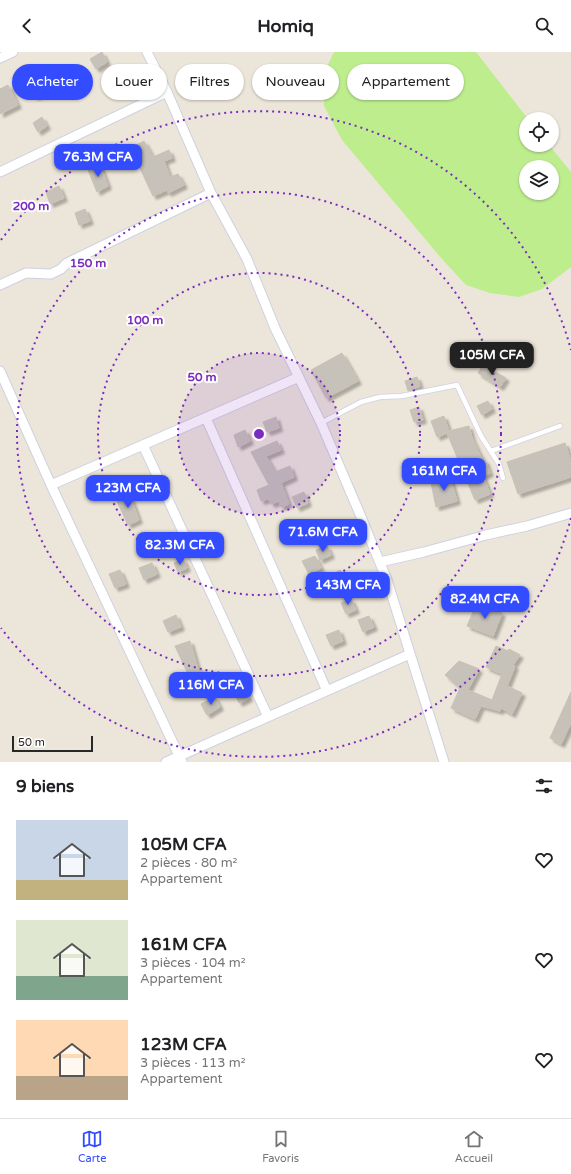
<!DOCTYPE html>
<html lang="fr">
<head>
<meta charset="utf-8">
<style>
	:root { --surface:#fff; --page:#f2f2f2; --text:#202124; --muted:#757577; --line:#e0e0e0; --accent:#334cff }
	body { margin:0; font-family:"Varela Round",sans-serif; background:var(--page); color:var(--text); height:100vh; display:flex; flex-direction:column; font-size:15px; white-space:nowrap }
	* { box-sizing:border-box; margin:0 }
	p { font-size:13px; color:var(--muted) }
	.icon { flex:none; width:22px; height:22px; fill:none; stroke:currentColor; stroke-width:2; stroke-linecap:round; stroke-linejoin:round }
	.map { position:relative; height:710px; overflow:hidden }
	.panel { display:flex; flex-direction:column; background:var(--surface); flex:1 }
	.panel>* { flex:none }
	.banner { position:absolute; left:12px; top:12px; width:547px; height:36px; display:flex; gap:8px }
	.controls { position:absolute; left:519px; top:60px; display:grid; gap:8px }
	.controls a { display:grid; place-items:center; width:40px; height:40px; border-radius:50%; background:var(--surface); box-shadow:0 1px 3px #0004; font-size:20px }
	.scale { position:absolute; left:12px; bottom:10px; width:81px; box-sizing:border-box; padding-left:4px; border:2px solid #282828; border-top:0; font-size:11px; line-height:14px; white-space:nowrap; color:#282828; -webkit-text-stroke:3px #fff; paint-order:stroke }
	.price { position:absolute; translate:-50% -34px; padding:0 9px; border-radius:8px; background:var(--accent); color:#fff; font-size:13px; line-height:26px; filter:drop-shadow(0 1px 2px #0008) }
	.price::after { content:''; position:absolute; left:50%; top:24px; width:12px; height:9px; margin-left:-6px; background:inherit; clip-path:polygon(0 0,100% 0,50% 100%) }
	.price.selected { background:#222; color:#fff }
	ul { padding:0; list-style:none }
	li { display:flex; align-items:center; gap:12px; height:100px; padding:0 16px }
	li span { display:grid; place-items:center; flex:none; width:112px; height:80px; border-radius:0px; color:#555 }
	li>.icon { margin-inline-start:auto }
	span .icon { width:48px; height:48px; fill:#fffc; stroke-width:1 }
	li b { font-size:17px }
	h2 { display:flex; justify-content:space-between; align-items:center; height:48px; padding:0 16px; font-size:17px }
	.tag { padding:0 14px; border-radius:18px; background:var(--surface); box-shadow:0 1px 3px #0004; font-size:14px; line-height:36px }
	.tag.selected { background:var(--accent); color:#fff }
	header { display:flex; justify-content:space-between; align-items:center; height:52px; padding:0 16px; background:var(--surface); font-size:18px; font-weight:800 }
	.menu { display:flex; justify-content:space-around; align-items:center; height:56px; border-top:1px solid var(--line); background:var(--surface); font-size:11px; color:var(--muted) }
	.menu a { display:grid; justify-items:center; gap:2px }
	.menu .selected { color:var(--accent) }
	.map>svg:first-child { display:block }
</style>
</head>
<body>
<header><svg class="icon" aria-label="back" viewBox="0 0 24 24"><path d="M15 5l-7 7 7 7"/></svg>Homiq<svg class="icon" aria-label="search" viewBox="0 0 24 24"><circle cx="10" cy="10" r="6"/><path d="M15 15l6 6"/></svg></header>
<div class="map">
<svg width="571" height="710" viewBox="0 0 571 710">
	<defs>
		<filter id="shadow"><feDropShadow dx="3.5" dy="3.5" stdDeviation="1" flood-color="#0004"/></filter>
	</defs>
	<rect width="100%" height="100%" fill="#ece5d9"/>
	<!-- pitch -->
	<path fill="#beed8e" fill-rule="evenodd" d="M334 0H476L528 67H526V93H549L571 120V215L542 237 519 245 490 241 466 233 442 207 342 88 324 54V21ZM526 115H552V141H526Z"/>
	<!-- building -->
	<path fill="#c7c2b9" stroke="#c7c1b3" filter="url(#shadow)" d="M102 0 107 10 96 17 90 7Z
		M44 29 48 39 35 45 30 35Z
		M8 33 18 53 0 62V37Z
		M42 65 47 74 38 80 33 71Z
		M144 89 153 105 169 98 172 106 164 109 170 125 178 122 184 133 168 141 167 138 153 144 139 114 140 113 131 96Z
		M100 113 108 134 97 140 88 118Z
		M59 134 64 146 50 152 46 140Z
		M85 157 90 169 79 173 75 161Z
		M342 301 358 329 326 346 311 318Z
		M483 313 506 326 500 335 478 321Z
		M417 325 420 334 408 339 405 329Z
		M488 349 492 357 482 363 477 354Z
		M419 355 423 368 414 370 410 358Z
		M444 364 449 379 469 374 472 386 483 409 485 408 490 421 483 424 490 442 475 448 447 381 437 385 431 369Z
		M276 365 279 376 267 380 263 370Z
		M245 378 250 389 238 395 234 383Z
		M277 389 281 398 266 404 275 420 290 414 294 425 281 431 289 452 281 455 279 449 272 452 268 447 261 449 257 438 269 433 251 400Z
		M565 391 571 410V425L518 442 507 410Z
		M450 425 457 449 436 455 431 431Z
		M304 440 308 451 297 456 292 445Z
		M129 441 139 468 128 473 116 447Z
		M315 467 320 477 308 482 303 472Z
		M327 494 331 503 320 508 316 498Z
		M315 504 321 516 309 522 302 509Z
		M183 507 187 516 178 520 174 511Z
		M152 511 157 522 144 528 139 516Z
		M120 518 126 532 115 536 109 522Z
		M340 518 347 528 335 535 329 525Z
		M351 547 356 558 346 562 341 551Z
		M476 553 489 559 490 556 502 561 493 584 467 574Z
		M176 563 181 575 168 580 163 569Z
		M369 564 374 575 363 580 358 568Z
		M339 578 343 589 331 594 326 583Z
		M190 589 198 617 201 616 207 627 193 633 175 594Z
		M496 594 508 599 509 597 520 603 513 613 515 614 507 634 522 641 512 662 501 656 500 659 481 654 475 667 451 656 460 636 445 623 459 609 479 617 468 638 492 648 502 622 486 615Z
		M244 633 249 646 239 651 233 637Z
		M571 640V671L561 692 550 686Z
		M215 645 220 655 207 663 201 652Z"/>
	<g fill="none" stroke-linecap="round" stroke-linejoin="round">
		<!-- service casing -->
		<g stroke="#ced1e2" stroke-width="6">
			<path id="service" d="M321 371 361 350 380 345 402 344 457 333 481 384 499 412 503 426
				M491 399 560 374"/>
		</g>
		<!-- minor casing -->
		<g stroke="#ced1e2" stroke-width="11">
			<path id="minor" d="M147 0 167 40 211 141 247 207 275 276 321 371 359 460 387 528 444 710
				M0 6 13 0
				M0 120 167 40
				M0 233 26 221 51 222 61 217 67 211 211 141
				M0 319 51 433 182 710
				M206 366 327 639
				M143 393 268 665
				M51 433 299 325
				M380 510 424 500 486 483 527 474 571 461
				M166 710 410 602"/>
		</g>
		<!-- service -->
		<use href="#service" stroke="#fff" stroke-width="4.5"/>
		<!-- minor -->
		<use href="#minor" stroke="#fff" stroke-width="9"/>
	</g>
	<!-- distance rings -->
	<circle cx="259" cy="382" r="81" fill="#7b2cbf" fill-opacity=".12"/>
	<g fill="none" stroke="#7b2cbf" stroke-width="2" stroke-dasharray="2 4">
		<circle cx="259" cy="382" r="81"/>
		<circle cx="259" cy="382" r="161"/>
		<circle cx="259" cy="382" r="242"/>
		<path d="M571 466A323 323 0 0 1 1 576M1 188A323 323 0 0 1 571 298"/>
	</g>
	<circle cx="259" cy="382" r="6" fill="#7b2cbf" stroke="#fff" stroke-width="2"/>
	<g font-size="12" text-anchor="middle" font-weight="bold" fill="#7b2cbf" stroke="#fff" stroke-width="4" stroke-linejoin="round" paint-order="stroke">
		<text x="31" y="158">200 m</text>
		<text x="88" y="215">150 m</text>
		<text x="145" y="272">100 m</text>
		<text x="202" y="329">50 m</text>
	</g>
</svg>
<div class="controls">
<a><svg class="icon" aria-label="locate" viewBox="0 0 24 24"><circle cx="12" cy="12" r="6"/><path d="M12 2v4M12 18v4M2 12h4M18 12h4"/></svg></a>
<a><svg class="icon" aria-label="layers" viewBox="0 0 24 24"><path d="M12 4l9 5-9 5-9-5zM3 14l9 5 9-5"/></svg></a>
</div>
<div class="scale">50 m</div>
<b class="price" style="left:98px;top:126px">76.3M CFA</b>
<b class="price selected" style="left:492px;top:324px">105M CFA</b>
<b class="price" style="left:444px;top:440px">161M CFA</b>
<b class="price" style="left:128px;top:457px">123M CFA</b>
<b class="price" style="left:323px;top:501px">71.6M CFA</b>
<b class="price" style="left:180px;top:514px">82.3M CFA</b>
<b class="price" style="left:348px;top:554px">143M CFA</b>
<b class="price" style="left:485px;top:568px">82.4M CFA</b>
<b class="price" style="left:211px;top:654px">116M CFA</b>
<div class="banner">
<a class="tag selected">Acheter</a>
<a class="tag">Louer</a>
<a class="tag">Filtres</a>
<a class="tag">Nouveau</a>
<a class="tag">Appartement</a>
</div>
</div>
<section class="panel">
<h2>9 biens<svg class="icon" aria-label="filters" viewBox="0 0 24 24"><path d="M4 7h16M4 17h16"/><circle cx="9" cy="7" r="2"/><circle cx="15" cy="17" r="2"/></svg></h2>
<ul>
<li><span style="background:linear-gradient(#c9d6e8 75%,#c2b280 0)"><svg class="icon" aria-label="home" viewBox="0 0 24 24"><path d="M3 11l9-7 9 7M6 9v11h12V9"/></svg></span><div><b>105M CFA</b><p>2 pièces · 80 m²</p><p>Appartement</p></div><svg class="icon" aria-label="heart" viewBox="0 0 24 24"><path d="M12 20l-8-8c-3-5 5-10 8-4 3-6 11-1 8 4z"/></svg></li>
<li><span style="background:linear-gradient(#dfe7d0 70%,#7fa58c 0)"><svg class="icon" aria-label="home" viewBox="0 0 24 24"><path d="M3 11l9-7 9 7M6 9v11h12V9"/></svg></span><div><b>161M CFA</b><p>3 pièces · 104 m²</p><p>Appartement</p></div><svg class="icon" aria-label="heart" viewBox="0 0 24 24"><path d="M12 20l-8-8c-3-5 5-10 8-4 3-6 11-1 8 4z"/></svg></li>
<li><span style="background:linear-gradient(#ffd9b3 70%,#b9a48a 0)"><svg class="icon" aria-label="home" viewBox="0 0 24 24"><path d="M3 11l9-7 9 7M6 9v11h12V9"/></svg></span><div><b>123M CFA</b><p>3 pièces · 113 m²</p><p>Appartement</p></div><svg class="icon" aria-label="heart" viewBox="0 0 24 24"><path d="M12 20l-8-8c-3-5 5-10 8-4 3-6 11-1 8 4z"/></svg></li>
</ul>
</section>
<nav class="menu">
<a class="selected"><svg class="icon" aria-label="map" viewBox="0 0 24 24"><path d="M3 6l6-2 6 2 6-2v14l-6 2-6-2-6 2zM9 4v14M15 6v14"/></svg>Carte</a>
<a><svg class="icon" aria-label="saved" viewBox="0 0 24 24"><path d="M7 4h10v16l-5-4-5 4z"/></svg>Favoris</a>
<a><svg class="icon" aria-label="home" viewBox="0 0 24 24"><path d="M3 11l9-7 9 7M6 9v11h12V9"/></svg>Accueil</a>
</nav>
</body>
</html>
